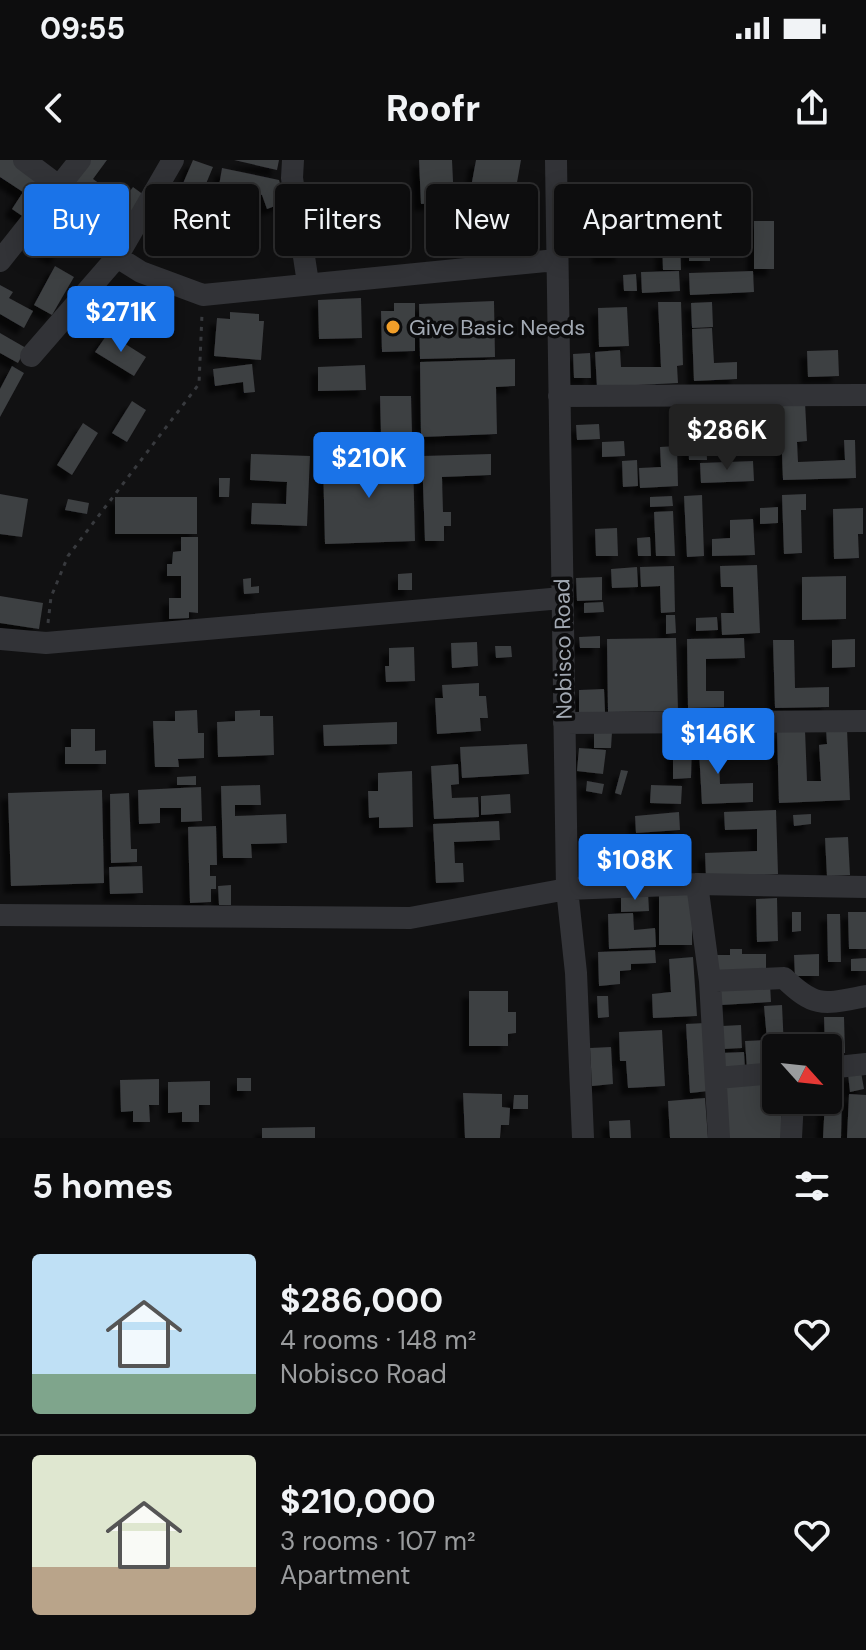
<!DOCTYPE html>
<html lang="en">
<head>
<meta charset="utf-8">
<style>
	:root { --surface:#0d0d0e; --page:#161617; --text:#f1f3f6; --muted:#9a9c9e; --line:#2d2d2e; --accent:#1a73e8 }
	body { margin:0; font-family:"DM Sans",sans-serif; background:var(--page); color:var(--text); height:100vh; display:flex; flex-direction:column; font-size:30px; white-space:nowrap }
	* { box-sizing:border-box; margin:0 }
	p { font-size:26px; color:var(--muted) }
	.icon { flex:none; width:44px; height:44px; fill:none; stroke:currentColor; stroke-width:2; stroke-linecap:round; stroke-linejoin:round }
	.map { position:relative; height:978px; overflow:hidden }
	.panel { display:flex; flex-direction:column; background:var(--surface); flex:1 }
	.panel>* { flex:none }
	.hud { position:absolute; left:24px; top:24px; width:818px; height:72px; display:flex; gap:16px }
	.needle { width:52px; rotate:117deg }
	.buttons { position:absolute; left:762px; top:874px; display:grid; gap:16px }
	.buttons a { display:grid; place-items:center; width:80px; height:80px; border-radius:8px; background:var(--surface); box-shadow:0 4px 20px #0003,0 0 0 2px var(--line); font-size:40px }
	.price { position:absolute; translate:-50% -68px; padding:0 18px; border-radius:8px; background:var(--accent); color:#fff; font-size:26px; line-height:52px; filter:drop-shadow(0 2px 4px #0008) }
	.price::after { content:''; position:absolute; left:50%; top:48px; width:24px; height:18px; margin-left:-12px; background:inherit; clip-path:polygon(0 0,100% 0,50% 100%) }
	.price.selected { background:#222; color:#fff }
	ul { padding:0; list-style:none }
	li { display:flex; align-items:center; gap:24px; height:200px; padding:0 32px }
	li+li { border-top:2px solid var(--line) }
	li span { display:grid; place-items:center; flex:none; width:224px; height:160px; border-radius:8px; color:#555 }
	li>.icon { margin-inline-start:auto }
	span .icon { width:96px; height:96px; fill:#fffc; stroke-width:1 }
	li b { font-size:34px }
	h2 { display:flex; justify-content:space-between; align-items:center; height:96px; padding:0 32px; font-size:34px }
	.tag { padding:0 28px; border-radius:8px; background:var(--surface); box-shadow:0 4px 20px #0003,0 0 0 2px var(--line); font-size:28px; line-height:72px }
	.tag.selected { background:var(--accent); color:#fff }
	.status { display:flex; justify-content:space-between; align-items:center; height:56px; padding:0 40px; background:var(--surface); direction:ltr }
	.status svg { height:22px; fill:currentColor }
	header { display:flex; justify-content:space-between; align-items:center; height:104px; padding:0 32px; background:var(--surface); font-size:36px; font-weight:800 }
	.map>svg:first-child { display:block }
</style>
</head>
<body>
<div class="status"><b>09:55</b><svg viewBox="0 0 49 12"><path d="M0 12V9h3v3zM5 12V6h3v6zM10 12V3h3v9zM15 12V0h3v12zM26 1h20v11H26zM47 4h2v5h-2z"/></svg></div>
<header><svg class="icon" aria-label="back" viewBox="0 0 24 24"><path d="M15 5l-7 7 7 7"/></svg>Roofr<svg class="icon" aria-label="share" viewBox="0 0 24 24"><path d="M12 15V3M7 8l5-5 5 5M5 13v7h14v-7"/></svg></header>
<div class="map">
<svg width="866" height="978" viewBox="0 0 866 978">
	<defs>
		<filter id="shadow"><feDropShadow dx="-7" dy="7" stdDeviation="2" flood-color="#0009"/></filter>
	</defs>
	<rect width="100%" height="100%" fill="#111112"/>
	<!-- building -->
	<path fill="#3d3f42" filter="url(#shadow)" d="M0 0H14L50 27 28 60 12 49 23 32 0 17Z
		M85 0H107L93 19 123 40 133 27 148 38 126 68 67 25Z
		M193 0 213 7 193 55 173 47Z
		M234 0H279L277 10Z
		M419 0H452L454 42 421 44Z
		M476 0H521L510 62 466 55Z
		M222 8 279 20 286 42 267 49 262 35 219 26Z
		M392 26 394 60 331 64 329 30Z
		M52 40 67 50 54 71 67 80 56 98 27 80Z
		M621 42H666V61H621L622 96 600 97 599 58 621 57Z
		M690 59H711L710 101H689Z
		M754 61H774V109H754Z
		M520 72 539 78 534 92 516 86Z
		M680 77 681 110H663L662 78Z
		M55 106 74 117 52 155 34 145Z
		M679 111 680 131 642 133 641 112Z
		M753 111 754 132 690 135 689 113Z
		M636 114 637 131H624L623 115Z
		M0 125 13 132 9 138 33 151 24 168 0 154Z
		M361 138 362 178 319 179 318 140Z
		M494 141 495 197 420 199 419 144Z
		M658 142H681L683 205 677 206 678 223 597 227 595 192 620 190 621 207H661Z
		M712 142 713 167 692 168 691 143Z
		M394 143H415V191L382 192 381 151H394Z
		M627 147 629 186 599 187 598 148Z
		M230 152 259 154V161H264L261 200 214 196 217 158 230 159Z
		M712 168 714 203 737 202V219L694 221 692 169Z
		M0 173 26 188 18 203 0 193Z
		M108 173 146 197 134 216 95 192Z
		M838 190 839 216 808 217 807 191Z
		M590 193 591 218H574L573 194Z
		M515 199V226L496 227 497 274 421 277 420 202Z
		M252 204 255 232 244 233 243 222 215 226 213 209Z
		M365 205 366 230 318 231V207Z
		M12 206 24 213 0 257V229Z
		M380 236H411L412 273 381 274Z
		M132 241 146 250 127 282 112 273Z
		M705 241 707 300H689L687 242Z
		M805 242 807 281 797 282 798 302 845 300 844 280H855L856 318 783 320 780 243Z
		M83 263 98 273 72 315 57 305Z
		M599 264 600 279 577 280 576 265Z
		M624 281 625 296 602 297V282Z
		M677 286 678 326 640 328 639 308 661 307 660 287Z
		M251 294 310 296 307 366 251 364 252 343 286 344 287 322 250 320Z
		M491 294V315L442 317 443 352H451V366H444V381H425L422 296Z
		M413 297 415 381 325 384 323 300Z
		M637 300 638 326 623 327 622 301Z
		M753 301 754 321 701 323 700 303Z
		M219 318H230L229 337H219Z
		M0 334 28 339 22 377 0 374Z
		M806 334V350H801L802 393 784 394 782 335Z
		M702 335 704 396 687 397 684 336Z
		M672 336 673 346 650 347V337Z
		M115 337H197V374H115Z
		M68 339 89 343 87 354 65 350Z
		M778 347V363L760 364V348Z
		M863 348V374H858L859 398 834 399 833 349Z
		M673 351 675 396H656L654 352Z
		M753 359 755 395 712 396V379L730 378V360Z
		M617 368 618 396H596L595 369Z
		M181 377H198V453L189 452V458L169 459V438H181V416H167V404H172L173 392 181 391Z
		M650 377 651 396H638L637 378Z
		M757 405 760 473 722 475 721 453H734L733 427H721L720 406Z
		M674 406 675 452 661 453 660 426 641 427 640 407Z
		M637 407 638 427 612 428 611 409Z
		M412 413V430H398V414Z
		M846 416V459L802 460V417Z
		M602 417V440L577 441 576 418Z
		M251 418V427L259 426V433L244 434 243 419Z
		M0 436 43 443 39 469 0 463Z
		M603 442 604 452 584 453V443Z
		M666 455H675L676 473 666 474Z
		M717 457 718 470 696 471V458Z
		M600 476V488H580L579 477Z
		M676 478 678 551 608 552 607 479Z
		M744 478 745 498 706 499V531H724V547L688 548 687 479Z
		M855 479V507L832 508V480Z
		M773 480H794L795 528 829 527V547L775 548Z
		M477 482 478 506 452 508 451 483Z
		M495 486H511L512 497 496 498Z
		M414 487 415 521 386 522 385 506H389V488Z
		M479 523V536H486L488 558H480L481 571 437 574 435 538H443L442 525Z
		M604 529 605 552H579V530Z
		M197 550 198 573H204V598L178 599 179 607H155L153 561H175V551Z
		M260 550V556H273L274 595 218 597 217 562 235 561V551Z
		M397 562V584L324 586 323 565Z
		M71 569H95V591L106 590V604H65V587H71Z
		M826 569H847L850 640 779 643 777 572 805 570 807 621H821L819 585 827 584Z
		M745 570 746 590 727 591 726 571Z
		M594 572H612L611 588H594Z
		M698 573H718L720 624 753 623V642L702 644Z
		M527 584 529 614 462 618 460 587Z
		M673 584H692L691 618 673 619Z
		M579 588 606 590 603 614 577 611Z
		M458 604 459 624 451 625 452 638 478 637 479 657 434 659 431 606Z
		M621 610 628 611 621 635 615 633Z
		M412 611 413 667 379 668V657L369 658 368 631H378V613Z
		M196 616V625H177V617Z
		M587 621 604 624 602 634 586 631Z
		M260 625 261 645H235V656L286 654 287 683 251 684 252 698H223L221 626Z
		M651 625 682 626 681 644 650 643Z
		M201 627 202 661 181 662V648H160V663L139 664 138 630Z
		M102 630 104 723 11 726 8 633Z
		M129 633 131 689H137V702L111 703 110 634Z
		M510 634 511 653 481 655V636Z
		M776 650 778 714 706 717 705 693 757 691V669L725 670 724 652Z
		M679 652 680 670 636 673 635 656Z
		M811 654V664L794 666 793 655Z
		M499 661 500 680 454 682 455 703H463L464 722 436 723 433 664Z
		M216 666 217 705H210V716H216V729H211V742L190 743 188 667Z
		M848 677 850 715 827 716 825 678Z
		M610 690H627V698H662L661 717H609Z
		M585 692 607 693 606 710 584 709Z
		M142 706 143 733 110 734 109 707Z
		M231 725V745H219L218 726Z
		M659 731H692V785H659Z
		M648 732 649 751 621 752V734Z
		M777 738 778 781 757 782 756 739Z
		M792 752H801V771L792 772Z
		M848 752H866V789H849Z
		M633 753 634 770 655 768 656 787 609 789 608 754Z
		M827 754H840L841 802H828Z
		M730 789H742V794H766V813L717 814V795H730Z
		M655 790 656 803 631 804V810L620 811V824L599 826 598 792Z
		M819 794V816H795L794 795Z
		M693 797 697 856 653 858 652 834 671 832 669 799Z
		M866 798V811H851V799Z
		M770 824 771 842 721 845 720 827Z
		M469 831H508V852H516V873L508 874V886H469Z
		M597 836H608L609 857 598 858Z
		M782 845 784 888H776V907L747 909 745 881 767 880 764 846Z
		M824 857H844L845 893 828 894V888H825Z
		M705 863 709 931 690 933 686 864Z
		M741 865 742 888 723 889 722 866Z
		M662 870 665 926 628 928 626 901H620L619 872Z
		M611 887 613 924 592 926 590 888Z
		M744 892 745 910 723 912 722 893Z
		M861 912 864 929 850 932 848 914Z
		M237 918H251V931H237Z
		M159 919V945H149L150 962H133V951L121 952 120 920Z
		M724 919H776V940H781V978H724Z
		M210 921V945H199V962H182V952L168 953V922Z
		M828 932H842L841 978H823L825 940H828Z
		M463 933 502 934V947L510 948 509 965H501L500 978H465Z
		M849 934 866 935V978H847Z
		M514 935H528V949H513Z
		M705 938 708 978H670L668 941Z
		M630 960 631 978H610L609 961Z
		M315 967V978H262V968Z"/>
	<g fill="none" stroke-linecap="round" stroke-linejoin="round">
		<!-- path -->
		<path stroke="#383a3e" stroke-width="3" stroke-dasharray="4 6" stroke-linecap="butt" d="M48 463 51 437 68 396 199 224 202 154"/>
		<!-- street -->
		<path stroke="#323337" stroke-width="22" d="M24 0 60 27 117 97 141 112 203 135 556 100
			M293 0 292 18 308 123
			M556 0 567 729 576 813 583 978
			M0 101 80 0
			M31 196 117 97 173 0
			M559 236 866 235
			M0 479 46 483 562 438
			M564 563 866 561
			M697 724 710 821 719 978
			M0 755 410 758 567 729 697 724 866 727
			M710 821 784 818C816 849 824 844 866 836
			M828 908 866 904
			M717 918 776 913
			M791 978 793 940"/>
	</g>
	<!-- markers -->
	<circle fill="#f29f29" stroke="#0c0c0d" stroke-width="3" cx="393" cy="167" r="8"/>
	<g text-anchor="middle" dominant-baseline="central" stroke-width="7" stroke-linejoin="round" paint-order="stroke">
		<!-- poi labels -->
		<g font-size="22" fill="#a2a9b3" stroke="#0c0c0d" text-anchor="start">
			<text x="409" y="167">Give Basic Needs</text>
		</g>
		<!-- street labels -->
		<g font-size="22" fill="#a2a9b3" stroke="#0c0c0d">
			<text transform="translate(563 489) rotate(-91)">Nobisco Road</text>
		</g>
	</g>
</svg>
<div class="buttons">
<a><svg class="needle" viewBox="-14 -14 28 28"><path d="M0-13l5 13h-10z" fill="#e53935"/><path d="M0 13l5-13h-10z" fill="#9a9c9e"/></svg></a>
</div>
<b class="price" style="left:121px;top:194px">$271K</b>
<b class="price selected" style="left:727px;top:312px">$286K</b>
<b class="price" style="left:369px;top:340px">$210K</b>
<b class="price" style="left:718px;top:616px">$146K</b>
<b class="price" style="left:635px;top:742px">$108K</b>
<div class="hud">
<a class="tag selected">Buy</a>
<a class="tag">Rent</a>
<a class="tag">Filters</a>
<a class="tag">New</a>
<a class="tag">Apartment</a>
</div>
</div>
<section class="panel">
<h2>5 homes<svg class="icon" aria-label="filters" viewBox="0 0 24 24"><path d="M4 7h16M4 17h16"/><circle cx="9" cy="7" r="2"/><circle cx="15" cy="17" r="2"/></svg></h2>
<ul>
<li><span style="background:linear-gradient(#bfe0f5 75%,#7fa58c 0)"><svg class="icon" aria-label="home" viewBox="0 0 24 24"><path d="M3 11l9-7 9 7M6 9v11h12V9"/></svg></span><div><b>$286,000</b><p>4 rooms · 148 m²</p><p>Nobisco Road</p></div><svg class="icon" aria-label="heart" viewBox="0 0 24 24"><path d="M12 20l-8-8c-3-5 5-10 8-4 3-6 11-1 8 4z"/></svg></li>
<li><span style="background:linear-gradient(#dfe7d0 70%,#b9a48a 0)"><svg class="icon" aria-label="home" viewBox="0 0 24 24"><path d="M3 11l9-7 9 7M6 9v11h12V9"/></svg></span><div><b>$210,000</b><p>3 rooms · 107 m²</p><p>Apartment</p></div><svg class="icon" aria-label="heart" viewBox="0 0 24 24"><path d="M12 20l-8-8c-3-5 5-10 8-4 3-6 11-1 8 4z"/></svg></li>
</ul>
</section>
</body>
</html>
